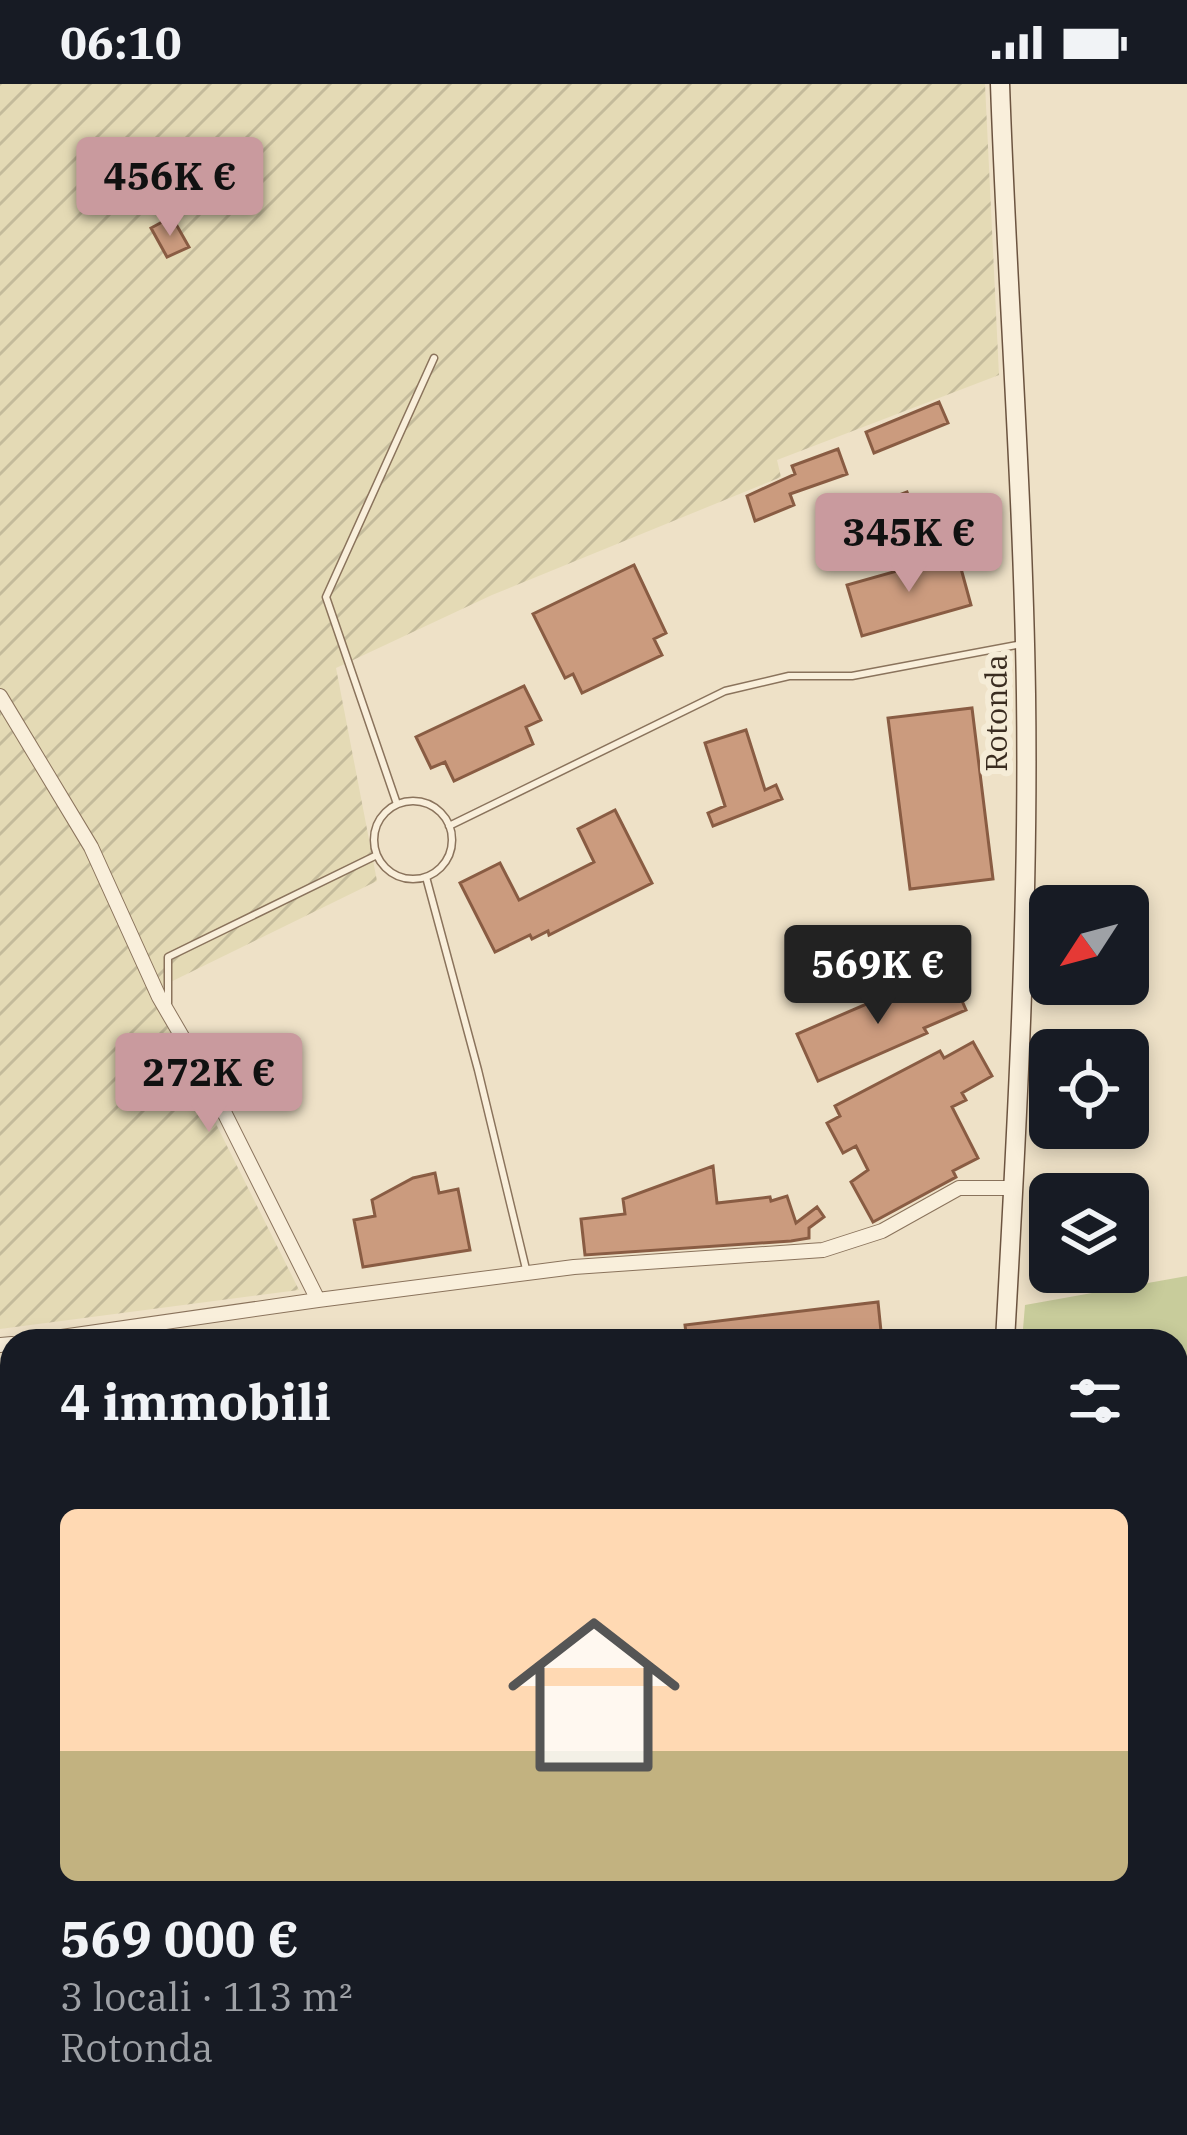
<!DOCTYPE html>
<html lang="it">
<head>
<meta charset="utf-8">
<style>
	:root { --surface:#171b24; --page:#242831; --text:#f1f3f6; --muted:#9ea1a6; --line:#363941; --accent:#c99a9e }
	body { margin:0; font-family:"IBM Plex Serif",serif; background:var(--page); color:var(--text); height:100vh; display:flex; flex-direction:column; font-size:45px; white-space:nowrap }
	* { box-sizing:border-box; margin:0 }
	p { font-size:39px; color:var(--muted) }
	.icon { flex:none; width:66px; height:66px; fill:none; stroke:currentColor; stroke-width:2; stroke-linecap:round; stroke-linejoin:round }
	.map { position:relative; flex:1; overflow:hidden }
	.details { position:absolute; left:0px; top:1245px; width:1188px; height:807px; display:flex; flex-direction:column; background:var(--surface); border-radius:36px 36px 0 0; box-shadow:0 6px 18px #0003 }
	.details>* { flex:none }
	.needle { width:78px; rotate:234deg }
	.fabs { position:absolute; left:1029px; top:801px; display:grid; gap:24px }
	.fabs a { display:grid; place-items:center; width:120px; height:120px; border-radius:18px; background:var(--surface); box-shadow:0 6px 18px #0003; font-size:60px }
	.price { position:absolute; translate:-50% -102px; padding:0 27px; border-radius:12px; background:var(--accent); color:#111; font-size:39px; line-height:78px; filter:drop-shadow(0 3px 6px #0008) }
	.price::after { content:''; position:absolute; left:50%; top:72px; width:36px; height:27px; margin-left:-18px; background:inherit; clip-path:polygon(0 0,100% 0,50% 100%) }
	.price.active { background:#222; color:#fff }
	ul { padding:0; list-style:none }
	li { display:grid; align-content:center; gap:24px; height:636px; padding:0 60px }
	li+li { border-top:3px solid var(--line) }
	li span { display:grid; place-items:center; height:372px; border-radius:18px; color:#555 }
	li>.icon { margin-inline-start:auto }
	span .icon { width:216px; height:216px; fill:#fffc; stroke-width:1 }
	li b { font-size:51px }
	h2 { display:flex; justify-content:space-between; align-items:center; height:144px; padding:0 60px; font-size:51px }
	.status { display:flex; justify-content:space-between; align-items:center; height:84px; padding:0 60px; background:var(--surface); direction:ltr }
	.status svg { height:33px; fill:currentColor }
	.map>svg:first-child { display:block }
</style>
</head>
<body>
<div class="status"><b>06:10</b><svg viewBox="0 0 49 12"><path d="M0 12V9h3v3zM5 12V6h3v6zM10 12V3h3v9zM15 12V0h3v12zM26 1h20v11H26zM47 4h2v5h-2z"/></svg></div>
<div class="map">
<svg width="1187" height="2051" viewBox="0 0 1187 2051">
	<defs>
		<pattern id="farmland-furrows" width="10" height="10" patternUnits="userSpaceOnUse" patternTransform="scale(3)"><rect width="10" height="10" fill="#e4dab5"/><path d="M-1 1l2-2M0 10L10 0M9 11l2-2" fill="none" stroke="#c4bb9b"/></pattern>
	</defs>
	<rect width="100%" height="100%" fill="#eee1c7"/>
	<!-- farmland -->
	<path fill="url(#farmland-furrows)" d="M0 0H985L999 291 777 376 781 393 492 511 336 584 377 797 150 908 299 1206 0 1245Z
		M12 1276V1978L0 1988V1278Z
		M297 2040H958V2051H280Z"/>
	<!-- green -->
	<path fill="#c8cc9b" d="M1187 1192V1279L1176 1281V1257H1022L1025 1221Z"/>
	<!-- building -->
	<path fill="#cb9b7e" stroke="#895c43" stroke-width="3" d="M164 137 168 145 176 140 189 163 167 173 151 144Z
		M939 318 948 339 874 369 866 348Z
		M838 365 847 390 790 410 794 421 755 437 747 412 795 390 792 382Z
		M907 408 913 425 946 414 951 435 923 449 917 439 842 468 831 437Z
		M957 470 971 521 862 552 847 501Z
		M634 481 666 549 654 555 662 571 582 609 573 590 565 594 533 530Z
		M524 602 541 636 526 643 533 660 454 697 445 678 431 684 416 653Z
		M972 624 993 795 910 805 888 634Z
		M746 646 765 706 776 701 782 715 713 742 708 729 725 722 705 659Z
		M615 726 652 799 549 851 548 847 532 855 530 851 495 868 460 799 500 779 519 816 594 778 578 745Z
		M952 894 966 926 924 944 927 949 818 997 797 950 906 903 909 908 925 901 926 905Z
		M973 958 992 992 962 1009 966 1016 952 1023 978 1074 953 1087 956 1093 873 1138 851 1098 868 1086 856 1062 843 1069 827 1039 840 1032 835 1022 940 967 944 974Z
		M713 1082 717 1119 770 1113 771 1117 787 1112 796 1139 817 1123 824 1133 809 1144V1154L791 1157 585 1171 581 1135 625 1130 623 1115Z
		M435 1089 439 1109 458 1105 470 1166 363 1183 354 1136 375 1132 372 1116 413 1094Z
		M878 1218 882 1257H687L685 1241Z"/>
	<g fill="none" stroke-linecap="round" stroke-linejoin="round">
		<!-- service casing -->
		<g stroke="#8a735c" stroke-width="9">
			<path id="service" d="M374 756a39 39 0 1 1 78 0a39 39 0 1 1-78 0Z
				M397 720 326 513 434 274
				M449 742 725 607 789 592H852L1022 560
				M426 793 478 986 526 1185
				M168 919V873L377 771
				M1176 1441 1187 1438"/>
		</g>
		<!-- minor casing -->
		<g stroke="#8a735c" stroke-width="16">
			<path id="minor" d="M0 612 91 763 159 913 213 1006 318 1216 574 1183 823 1166 882 1147 959 1104H1013
				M34 1257 318 1216
				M0 1261 12 1260
				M1176 2029 1187 2027
				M1157 2040 1158 2051"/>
		</g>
		<!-- tertiary casing -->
		<g stroke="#8a735c" stroke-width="20">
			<path id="tertiary" d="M973 2051V2040"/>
		</g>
		<!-- secondary casing -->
		<g stroke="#6c5440" stroke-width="21">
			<path id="secondary" d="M1000 0C1007 203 1023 406 1026 610 1029 826 1017 1042 1005 1257
				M1176 1796H1187
				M0 2006 12 1996"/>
		</g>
		<!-- path -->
		<path stroke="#8a735c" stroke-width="3" stroke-dasharray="9 6" stroke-linecap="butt" d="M593 2040 596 2051"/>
		<!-- service -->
		<use href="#service" stroke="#f9efdb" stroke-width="6"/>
		<!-- minor -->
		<use href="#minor" stroke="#f9efdb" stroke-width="14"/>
		<!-- tertiary -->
		<use href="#tertiary" stroke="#f9efdb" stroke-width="16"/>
		<!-- secondary -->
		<use href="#secondary" stroke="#f9efdb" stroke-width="18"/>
	</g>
	<g text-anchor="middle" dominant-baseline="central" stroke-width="12" stroke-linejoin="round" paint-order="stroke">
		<!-- street labels -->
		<g font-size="30" fill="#3a2c20" stroke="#f5ecd7">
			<text transform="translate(995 629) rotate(-90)">Rotonda</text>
		</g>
	</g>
</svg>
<div class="fabs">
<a><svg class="needle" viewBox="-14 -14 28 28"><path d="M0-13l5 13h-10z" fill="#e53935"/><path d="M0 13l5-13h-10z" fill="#9ea1a6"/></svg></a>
<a><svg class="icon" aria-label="locate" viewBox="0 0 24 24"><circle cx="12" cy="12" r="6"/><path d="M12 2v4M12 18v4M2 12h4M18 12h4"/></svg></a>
<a><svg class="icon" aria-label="layers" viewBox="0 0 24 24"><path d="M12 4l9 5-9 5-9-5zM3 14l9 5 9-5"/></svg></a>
</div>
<b class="price" style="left:170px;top:155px">456K €</b>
<b class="price" style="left:909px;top:511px">345K €</b>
<b class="price active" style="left:878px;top:943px">569K €</b>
<b class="price" style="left:209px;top:1051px">272K €</b>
<section class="details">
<h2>4 immobili<svg class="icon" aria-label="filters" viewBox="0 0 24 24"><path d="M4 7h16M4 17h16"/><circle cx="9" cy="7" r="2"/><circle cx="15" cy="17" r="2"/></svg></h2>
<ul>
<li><span style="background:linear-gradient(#ffd9b3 65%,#c2b280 0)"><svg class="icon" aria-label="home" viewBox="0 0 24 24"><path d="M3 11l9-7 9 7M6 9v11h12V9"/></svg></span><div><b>569 000 €</b><p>3 locali · 113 m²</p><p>Rotonda</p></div></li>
</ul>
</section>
</div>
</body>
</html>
